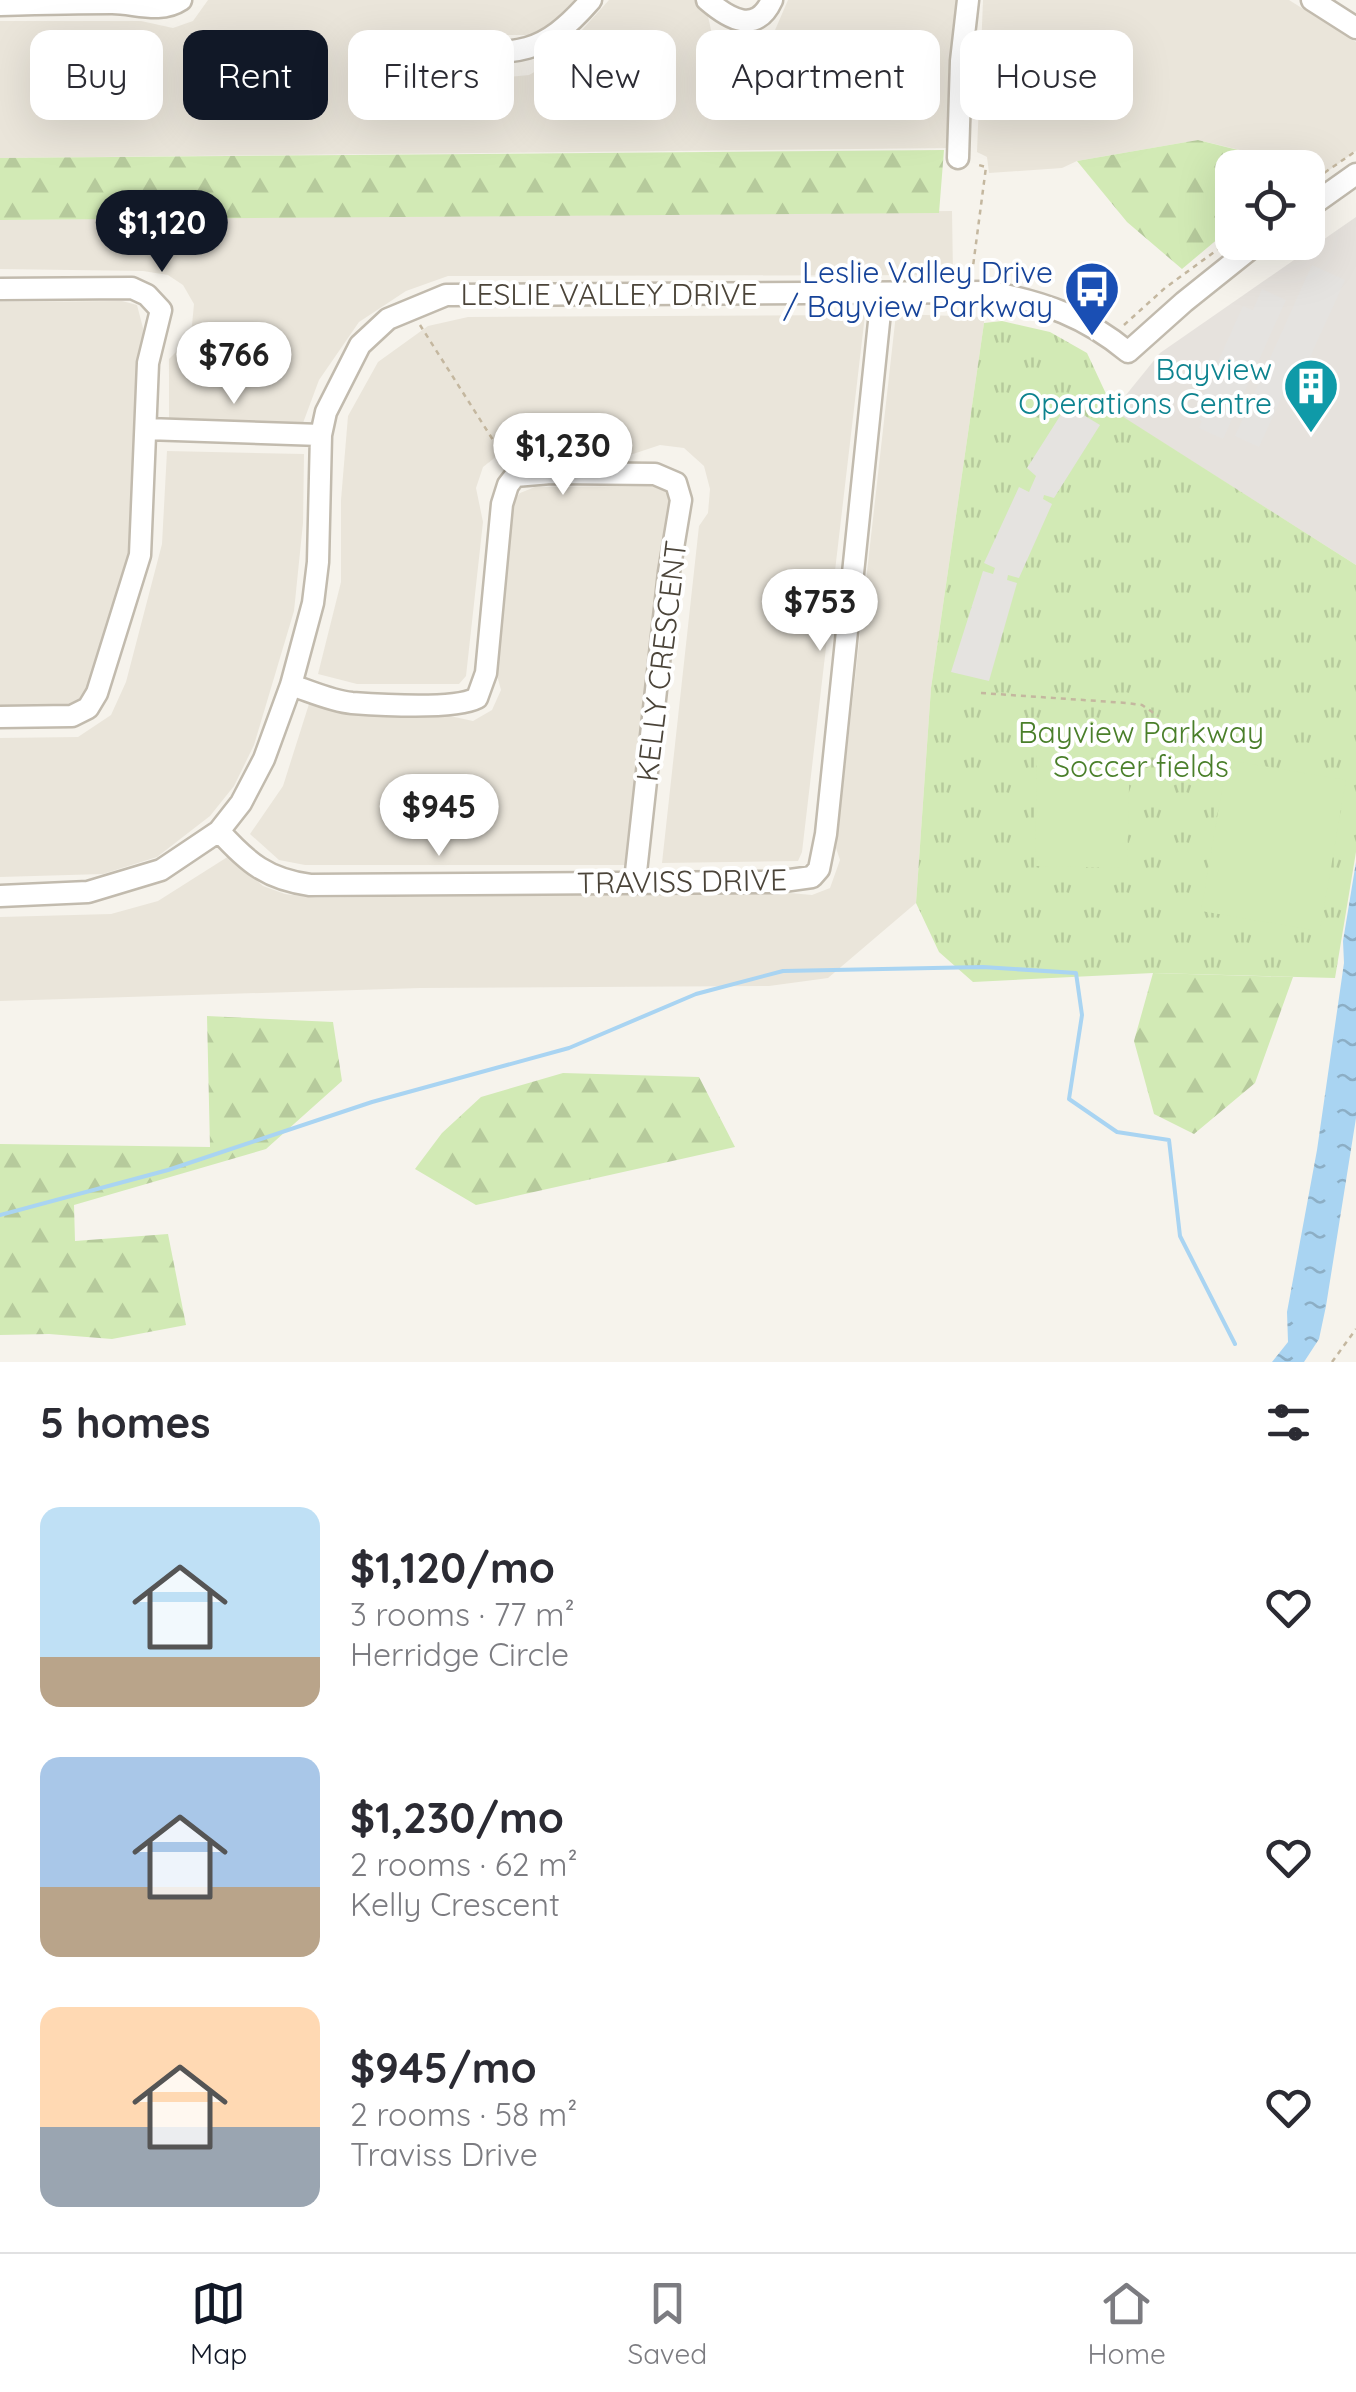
<!DOCTYPE html>
<html lang="en">
<head>
<meta charset="utf-8">
<style>
	:root { --surface:#fff; --page:#f7f7f7; --text:#2b2b33; --muted:#7c7c81; --line:#e1e1e2; --accent:#111827 }
	body { margin:0; font-family:Quicksand,sans-serif; background:var(--page); color:var(--text); height:100vh; display:flex; flex-direction:column; font-size:38px; white-space:nowrap }
	* { box-sizing:border-box; margin:0 }
	p { font-size:32px; color:var(--muted) }
	.icon { flex:none; width:55px; height:55px; fill:none; stroke:currentColor; stroke-width:2; stroke-linecap:round; stroke-linejoin:round }
	.map { position:relative; height:1362px; overflow:hidden }
	.details { display:flex; flex-direction:column; background:var(--surface); flex:1 }
	.details>* { flex:none }
	.top-card { position:absolute; left:30px; top:30px; width:1298px; height:90px; display:flex; gap:20px }
	.tools { position:absolute; left:1215px; top:150px; display:grid; gap:20px }
	.tools a { display:grid; place-items:center; width:110px; height:110px; border-radius:20px; background:var(--surface); box-shadow:0 10px 40px #0002; font-size:50px }
	.price { position:absolute; translate:-50% -85px; padding:0 22px; border-radius:35px; background:#fff; color:#222; font-size:32px; line-height:65px; filter:drop-shadow(0 2px 5px #0008) }
	.price::after { content:''; position:absolute; left:50%; top:60px; width:30px; height:22px; margin-left:-15px; background:inherit; clip-path:polygon(0 0,100% 0,50% 100%) }
	.price.on { background:var(--accent); color:#fff }
	ul { padding:0; list-style:none }
	li { display:flex; align-items:center; gap:30px; height:250px; padding:0 40px }
	li span { display:grid; place-items:center; flex:none; width:280px; height:200px; border-radius:20px; color:#555 }
	li>.icon { margin-inline-start:auto }
	span .icon { width:120px; height:120px; fill:#fffc; stroke-width:1 }
	li b { font-size:42px }
	h2 { display:flex; justify-content:space-between; align-items:center; height:120px; padding:0 40px; font-size:42px }
	.chip { padding:0 35px; border-radius:20px; background:var(--surface); box-shadow:0 10px 40px #0002; font-size:35px; line-height:90px }
	.chip.on { background:var(--accent); color:#fff }
	.tab-bar { display:flex; justify-content:space-around; align-items:center; height:140px; border-top:2px solid var(--line); background:var(--surface); font-size:28px; color:var(--muted) }
	.tab-bar a { display:grid; justify-items:center; gap:5px }
	.tab-bar .on { color:var(--accent) }
	.map>svg:first-child { display:block }
</style>
</head>
<body>
<div class="map">
<svg width="1356" height="1362" viewBox="0 0 1356 1362">
	<defs>
		<pattern id="forest-firs" width="22" height="20" patternUnits="userSpaceOnUse" patternTransform="scale(2.5)"><rect width="22" height="20" fill="#d2eab5"/><path d="M5 1l3.5 6h-7zM16 11l3.5 6h-7z" fill="#b6ca9c"/></pattern>
		<pattern id="park-tufts" width="24" height="20" patternUnits="userSpaceOnUse" patternTransform="scale(2.5)"><rect width="24" height="20" fill="#d2eab5"/><path d="M3 7l-1-3M5 7V3M7 7l1-3M15 17l-1-3M17 17v-4M19 17l1-3" fill="none" stroke="#b6ca9c"/></pattern>
		<pattern id="water-ripples" width="26" height="14" patternUnits="userSpaceOnUse" patternTransform="scale(2.5)"><rect width="26" height="14" fill="#a9d4f2"/><path d="M2 4q2-2 4 0t4 0M15 11q2-2 4 0t4 0" fill="none" stroke="#8caec5"/></pattern>
	</defs>
	<rect width="100%" height="100%" fill="#f6f3ec"/>
	<!-- residential -->
	<path fill="#eae5da" d="M208 0H581L553 27 530 35H444L432 41 428 62 433 72 442 79 469 81 529 75 554 61 609 0H696L707 12 714 43 722 57 741 68 760 65 788 0H962L953 148 0 158V21H141L173 28 193 21Z
		M983 0H1289L1356 42V151L1328 171 1198 140 1077 161 1062 168 989 173 987 157 977 152Z
		M952 211 953 275 448 276 406 291 359 322 319 380 303 423H169V359L186 342 192 325 194 304 183 285 168 275 143 271 0 269V220Z
		M122 301 137 305 143 328 138 490 132 549 87 698 72 710 0 711V302Z
		M896 314 984 317V323L931 688 916 903 828 978 769 986 420 988 0 1001V917L111 914 158 901 229 856 263 886 285 894 316 898 779 892 812 895 830 888 840 860 836 848Z
		M865 315 802 852 798 861 662 863 699 526 708 513 710 489 704 466 684 448 660 445 633 454 544 453 524 449H511L497 456 483 467 476 488 483 522 466 676 459 684H357L318 674 341 582V500L348 416 378 362 428 326 468 317Z
		M167 451 304 454 303 523 294 611 254 745 234 786 210 816 157 857 103 874 0 877V738L78 737 111 715 126 682 162 544Z
		M659 486 669 495 671 511 629 865H305L279 860 250 834 283 786 309 704 352 714 450 716 473 721 492 710 501 690 495 668 514 501 520 493 535 487Z"/>
	<!-- industrial -->
	<path fill="#e6e2dd" d="M1356 217V565L1113 411 1160 353Z"/>
	<!-- forest -->
	<path fill="url(#forest-firs)" d="M1198 140 1306 167 1232 168V227L1182 269 1127 222 1077 161Z
		M944 150 939 213 0 220V158Z
		M1153 973 1293 977 1255 1083 1194 1134 1154 1114 1134 1041Z
		M207 1016 333 1022 342 1081 266 1149 74 1205 75 1241 168 1234 186 1325 112 1339 49 1334 0 1335V1144L210 1147Z
		M563 1073 699 1077 735 1147 476 1205 415 1169 442 1133 481 1097Z"/>
	<!-- park -->
	<path fill="url(#park-tufts)" d="M1002 321 1050 332 1087 353 1114 411 1356 565V852L1335 978 1153 973 973 982 939 952 916 903 931 688 984 323Z"/>
	<!-- pitch -->
	<path fill="#d2eab5" d="M1037 746 1130 748 1127 868 1035 866Z
		M1227 760 1346 780 1320 931 1201 911Z"/>
	<!-- parking -->
	<path fill="#e5e3e0" d="M1312 265 1345 280 1306 366 1297 363 1259 447 1235 436Z
		M1262 289 1286 300 1223 439 1199 428 1202 421 1193 417 1243 306 1253 310Z
		M1067 405 1100 425 1054 498 1044 495 1043 499 1052 504 1019 578 1008 575 1007 580 1017 583 989 681 951 672 983 571 993 574 995 568 984 563 1019 487 1029 492 1036 476 1027 468Z"/>
	<!-- water -->
	<path fill="url(#water-ripples)" d="M1356 862V1118L1326 1306 1319 1339 1304 1362H1272L1288 1342 1287 1312 1317 1150 1344 963 1343 941Z"/>
	<g fill="none" stroke-linecap="round" stroke-linejoin="round">
		<!-- stream -->
		<path stroke="#a9d4f2" stroke-width="4" d="M0 1215 168 1170 372 1102 569 1048 696 994 783 971 983 967 1076 973 1082 1015 1069 1099 1117 1132 1169 1140 1180 1236 1235 1344"/>
		<!-- minor casing -->
		<g stroke="#c2bbae" stroke-width="25">
			<path id="minor" d="M707 0C729 19 756 35 772 0
				M1312 0 1356 28
				M0 5C37 4 74 3 112 3 135 3 160 14 181 0
				M448 50C518 55 542 56 591 0
				M958 158 961 61 968 0
				M1308 208 1356 174
				M0 289 132 288 147 295 161 310 148 363 140 555 97 693 88 708 72 716 0 717
				M146 429 321 435
				M291 685C310 691 331 701 352 703 380 705 454 710 477 698L486 673 502 504 508 485 515 476 551 473 655 474 676 483 681 500 669 572 635 881
				M219 831C248 863 267 879 310 885L776 882 812 877 819 869 826 834 882 293
				M0 896 88 892 161 870 219 831 241 803 264 759 291 685 313 603 318 562 321 435 326 412 360 345 388 319 446 295 990 292C1044 302 1086 317 1128 352L1184 302 1259 242"/>
		</g>
		<!-- path -->
		<path stroke="#c4b79f" stroke-width="2.5" stroke-dasharray="5 5" stroke-linecap="butt" d="M1308 184 1356 151
			M972 274 986 167 975 164
			M420 325 507 462
			M1124 325 1165 288 1232 239
			M981 693 1127 703 1142 705 1158 716
			M1332 1362 1356 1329"/>
		<!-- minor -->
		<use href="#minor" stroke="#fff" stroke-width="20"/>
	</g>
	<!-- icons -->
	<defs>
		<g id="bus-pin" transform="scale(2.875)"><path d="M0 17L-7.5 6A9.5 9.5 0 1 1 7.5 6Z" fill="#1a4fb4" stroke="#fff"/><path d="M-5-6H5V4H4V6H2V4H-2V6H-4V4H-5ZM-3.5-4V0h7V-4ZM-3.5 1.2v1.5H-2V1.2ZM2 1.2v1.5H3.5V1.2Z" fill="#fff"/></g>
		<g id="building-pin" transform="scale(2.875)"><path d="M0 17L-7.5 6A9.5 9.5 0 1 1 7.5 6Z" fill="#0f9aa8" stroke="#fff"/><path d="M-4-6H4V6H1V3H-1V6H-4ZM-2.5-4.3h1.7v1.8h-1.7ZM.8-4.3h1.7v1.8H.8ZM-2.5-1h1.7V.8h-1.7ZM.8-1h1.7V.8H.8Z" fill="#fff"/></g>
	</defs>
	<g fill-rule="evenodd">
		<use href="#bus-pin" x="1092" y="289"/>
		<use href="#building-pin" x="1311" y="386"/>
	</g>
	<g text-anchor="middle" dominant-baseline="central" stroke-width="8" stroke-linejoin="round" paint-order="stroke">
		<!-- transit labels -->
		<g font-size="30" fill="#164399" stroke="#fff" text-anchor="end">
			<text x="1053" y="272">Leslie Valley Drive<tspan x="1053" dy="34">/ Bayview Parkway</tspan></text>
		</g>
		<!-- street labels -->
		<g font-size="30" fill="#4b4439" stroke="#fff">
			<text x="609" y="294">LESLIE VALLEY DRIVE</text>
			<text transform="translate(661 661) rotate(-83)">KELLY CRESCENT</text>
			<text transform="translate(682 881) rotate(-1)">TRAVISS DRIVE</text>
		</g>
		<!-- culture labels -->
		<g font-size="30" fill="#0d838f" stroke="#fff" text-anchor="end">
			<text x="1272" y="369">Bayview<tspan x="1272" dy="34">Operations Centre</tspan></text>
		</g>
		<!-- park labels -->
		<g font-size="30" fill="#4a7f2a" stroke="#fff">
			<text x="1141" y="732">Bayview Parkway<tspan x="1141" dy="34">Soccer fields</tspan></text>
		</g>
	</g>
</svg>
<div class="tools">
<a><svg class="icon" aria-label="locate" viewBox="0 0 24 24"><circle cx="12" cy="12" r="6"/><path d="M12 2v4M12 18v4M2 12h4M18 12h4"/></svg></a>
</div>
<b class="price on" style="left:162px;top:275px">$1,120</b>
<b class="price" style="left:234px;top:407px">$766</b>
<b class="price" style="left:563px;top:498px">$1,230</b>
<b class="price" style="left:820px;top:654px">$753</b>
<b class="price" style="left:439px;top:859px">$945</b>
<div class="top-card">
<a class="chip">Buy</a>
<a class="chip on">Rent</a>
<a class="chip">Filters</a>
<a class="chip">New</a>
<a class="chip">Apartment</a>
<a class="chip">House</a>
</div>
</div>
<section class="details">
<h2>5 homes<svg class="icon" aria-label="filters" viewBox="0 0 24 24"><path d="M4 7h16M4 17h16"/><circle cx="9" cy="7" r="2"/><circle cx="15" cy="17" r="2"/></svg></h2>
<ul>
<li><span style="background:linear-gradient(#bfe0f5 75%,#b9a48a 0)"><svg class="icon" aria-label="home" viewBox="0 0 24 24"><path d="M3 11l9-7 9 7M6 9v11h12V9"/></svg></span><div><b>$1,120/mo</b><p>3 rooms · 77 m²</p><p>Herridge Circle</p></div><svg class="icon" aria-label="heart" viewBox="0 0 24 24"><path d="M12 20l-8-8c-3-5 5-10 8-4 3-6 11-1 8 4z"/></svg></li>
<li><span style="background:linear-gradient(#a9c7e8 65%,#b9a48a 0)"><svg class="icon" aria-label="home" viewBox="0 0 24 24"><path d="M3 11l9-7 9 7M6 9v11h12V9"/></svg></span><div><b>$1,230/mo</b><p>2 rooms · 62 m²</p><p>Kelly Crescent</p></div><svg class="icon" aria-label="heart" viewBox="0 0 24 24"><path d="M12 20l-8-8c-3-5 5-10 8-4 3-6 11-1 8 4z"/></svg></li>
<li><span style="background:linear-gradient(#ffd9b3 60%,#9aa5b1 0)"><svg class="icon" aria-label="home" viewBox="0 0 24 24"><path d="M3 11l9-7 9 7M6 9v11h12V9"/></svg></span><div><b>$945/mo</b><p>2 rooms · 58 m²</p><p>Traviss Drive</p></div><svg class="icon" aria-label="heart" viewBox="0 0 24 24"><path d="M12 20l-8-8c-3-5 5-10 8-4 3-6 11-1 8 4z"/></svg></li>
</ul>
</section>
<nav class="tab-bar">
<a class="on"><svg class="icon" aria-label="map" viewBox="0 0 24 24"><path d="M3 6l6-2 6 2 6-2v14l-6 2-6-2-6 2zM9 4v14M15 6v14"/></svg>Map</a>
<a><svg class="icon" aria-label="saved" viewBox="0 0 24 24"><path d="M7 4h10v16l-5-4-5 4z"/></svg>Saved</a>
<a><svg class="icon" aria-label="home" viewBox="0 0 24 24"><path d="M3 11l9-7 9 7M6 9v11h12V9"/></svg>Home</a>
</nav>
</body>
</html>
